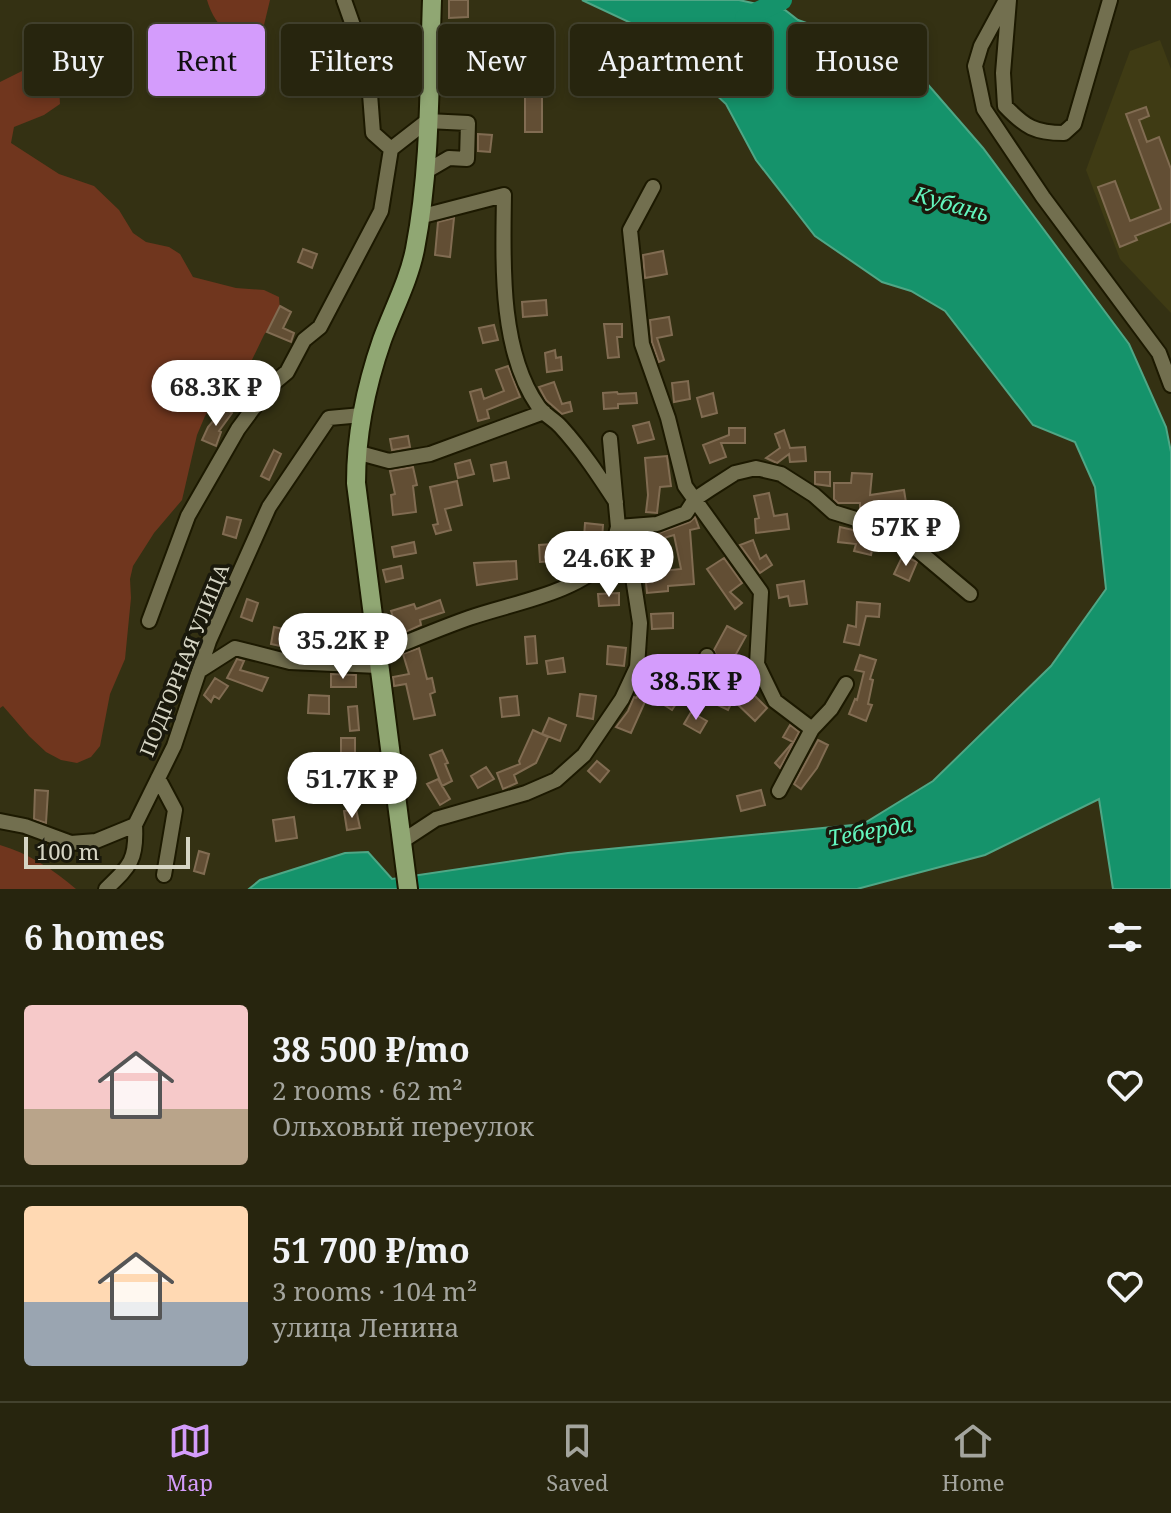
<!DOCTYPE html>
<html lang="en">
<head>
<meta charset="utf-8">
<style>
	:root { --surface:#27250e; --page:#2f2d17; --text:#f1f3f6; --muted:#a4a59e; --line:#43422e; --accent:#d49cfc }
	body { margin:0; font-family:"Noto Serif",serif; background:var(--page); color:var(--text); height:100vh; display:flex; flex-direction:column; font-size:30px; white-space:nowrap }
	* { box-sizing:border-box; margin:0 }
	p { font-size:26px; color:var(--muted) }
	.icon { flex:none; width:44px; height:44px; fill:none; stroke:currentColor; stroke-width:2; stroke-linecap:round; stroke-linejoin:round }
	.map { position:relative; height:889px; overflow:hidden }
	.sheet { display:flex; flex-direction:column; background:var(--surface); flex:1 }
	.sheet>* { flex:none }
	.hud { position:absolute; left:24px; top:24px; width:1124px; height:72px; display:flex; gap:16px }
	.scale { position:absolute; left:24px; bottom:20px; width:166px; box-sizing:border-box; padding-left:8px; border:4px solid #d6d5c4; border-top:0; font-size:22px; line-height:28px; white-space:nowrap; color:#d6d5c4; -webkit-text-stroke:6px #1a190c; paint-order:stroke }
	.price { position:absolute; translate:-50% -68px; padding:0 18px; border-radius:28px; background:#fff; color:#222; font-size:26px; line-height:52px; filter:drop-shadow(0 2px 4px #0008) }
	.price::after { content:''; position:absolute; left:50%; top:48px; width:24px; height:18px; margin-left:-12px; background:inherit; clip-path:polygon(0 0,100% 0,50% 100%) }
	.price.active { background:var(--accent); color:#111 }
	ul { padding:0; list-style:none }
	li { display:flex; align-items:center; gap:24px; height:200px; padding:0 24px }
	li+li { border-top:2px solid var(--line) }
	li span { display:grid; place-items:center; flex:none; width:224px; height:160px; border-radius:8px; color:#555 }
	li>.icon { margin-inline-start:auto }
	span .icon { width:96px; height:96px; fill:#fffc; stroke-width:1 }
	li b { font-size:34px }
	h2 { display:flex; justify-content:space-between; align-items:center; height:96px; padding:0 24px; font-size:34px }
	.pill { padding:0 28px; border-radius:8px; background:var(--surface); box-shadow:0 4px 12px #0003,0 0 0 2px var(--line); font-size:28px; line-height:72px }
	.pill.active { background:var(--accent); color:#111 }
	.dock { display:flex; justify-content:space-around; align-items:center; height:112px; border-top:2px solid var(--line); background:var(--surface); font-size:22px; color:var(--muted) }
	.dock a { display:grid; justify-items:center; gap:4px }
	.dock .active { color:var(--accent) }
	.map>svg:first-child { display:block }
</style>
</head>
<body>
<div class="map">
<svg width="1171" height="889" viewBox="0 0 1171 889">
	<rect width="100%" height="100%" fill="#343113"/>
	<!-- built -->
	<path fill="#3f3b14" d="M1160 40 1171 69V313L1120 259 1086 170 1130 51Z"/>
	<!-- green -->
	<path fill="#70361e" d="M207 0H270L264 25 256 36C228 38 215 26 207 0Z
		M31 60C51 70 60 82 60 104L44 115 14 127 11 143 59 174 94 186 119 210 133 233 146 242 169 247 180 254 193 277 236 288 264 290 279 297 280 311 264 335 249 366 226 393 214 402 205 416 197 435 182 500 154 533 133 566 130 579 131 598 125 659 110 694 100 746 91 757 77 763 61 760 46 752 29 736 3 706 0 708V82L22 71Z
		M0 845C28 853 54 870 76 889H0Z"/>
	<!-- water -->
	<path fill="#15936b" stroke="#4fa786" stroke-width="2" d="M582 0H739L785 10 798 20 905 58 983 148 1129 344 1166 427 1171 452V889H1113L1099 799 985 855 857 889H249L260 880 345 853 368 852 392 879 568 853 863 824 933 781 1051 666 1106 589 1095 487 1075 442 1033 425 945 311 911 291 882 282 815 236 756 160 726 104 646 30Z"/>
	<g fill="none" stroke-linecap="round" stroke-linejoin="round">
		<!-- river -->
		<path stroke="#15936b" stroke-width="20" d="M745 18 782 0"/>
	</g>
	<!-- building -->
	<path fill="#624e34" stroke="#816c52" stroke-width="2" d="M449 0H468V17L449 18Z
		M514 34 518 76H542V132H525V92H500L497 35Z
		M1146 107 1149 116 1139 120 1147 142 1159 137 1171 169V222L1135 236 1137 240 1120 247 1098 187 1115 181 1130 221 1161 209 1126 114Z
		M478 134 492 135 490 152 478 151Z
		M454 218 450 257 435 255 438 222Z
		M303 249 317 254 312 268 298 262Z
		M663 251 667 274 645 278 643 255Z
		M546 300 547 315 523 317 522 302Z
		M280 306 291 312 283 328 294 333 291 342 267 332Z
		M669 317 672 335 657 338 664 360 659 362 652 342 650 320Z
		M604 324H622V337H617L619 357 608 358Z
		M494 325 498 340 483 343 479 328Z
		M555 350 556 358 561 357 562 370 547 372 545 353Z
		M254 362 269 368 261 382 248 377Z
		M508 366 520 397 487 410 489 418 478 421 470 392 481 389 484 399 504 391 496 370Z
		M688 381 690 399 674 402 672 383Z
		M554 382 562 404 570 402 572 411 562 414 546 400 539 387Z
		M617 392 618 394 636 393 637 403 618 404V408L604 409 603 393Z
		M713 393 717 413 702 417 697 398Z
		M224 408 232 413 219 431 221 432 216 446 202 440 208 427Z
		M649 422 654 439 638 443 633 426Z
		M729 428H745V443H721L726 457 710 463 703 445 729 435Z
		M784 430 790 448 805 447 806 461 790 462 789 454 777 463 766 458 780 448 775 434Z
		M408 436 410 447 392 450 390 439Z
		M274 450 281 454 269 480 261 476Z
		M667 456 671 486 660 487 657 513 646 512 648 495 645 458Z
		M470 460 474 474 458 478 455 464Z
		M506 462 509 478 494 481 491 465Z
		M413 467 417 485 413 486 416 512 393 515 391 495 395 494 390 471Z
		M815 472H830V486L815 484Z
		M852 473 872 474 870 495 904 490 907 509 876 515 860 510V503H838L834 499V483H851Z
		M457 481 462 505 445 509 451 530 436 534 433 525 438 524 430 487Z
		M769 493 774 516 787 514 789 529 756 533 755 519 759 518 754 496Z
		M227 517 241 520 236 538 223 534Z
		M695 517 699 528 690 530 694 584 668 586V591L647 593 645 573 681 569 674 535 657 540 656 534 690 522Z
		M585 523 603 525 602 540 584 538Z
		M840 527 875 535 871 555 854 551 856 544 838 542Z
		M753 540 760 559 766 555 772 565 760 573 740 545Z
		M414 542 416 553 394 557 392 547Z
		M552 544 553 561 540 562 539 545Z
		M903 555 917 562 909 581 894 574Z
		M724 558 742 583 730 592 742 603 735 609 707 569Z
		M516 561 517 579 477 585 474 563Z
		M401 566 403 578 386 582 383 570Z
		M804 581 807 604 790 606 788 596 779 598 777 585Z
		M619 593V605L599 606 598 594Z
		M247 599 258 603 252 621 241 617Z
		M440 600 444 612 420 620 421 625 399 635 391 611 414 604 416 609Z
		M857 602 880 604 879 617 866 616 859 645 844 642 848 625 856 627Z
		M673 613V628L652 629 651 614Z
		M727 626 746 636 730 665 717 658 714 650Z
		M274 627 288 630 285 647 271 644Z
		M535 636 537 663 527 664 525 637Z
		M347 639 348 655 334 654 333 641Z
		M608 646 626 648 624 666 607 664Z
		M419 648 427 679 432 678 435 692 430 694 435 715 414 719 406 684 394 686 393 677 409 674 403 654Z
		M860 655 876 660 870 679 873 680 868 704 872 705 866 721 849 714 855 699 857 700 864 672 855 670Z
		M563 658 565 672 548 674 546 661Z
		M237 659 244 661 240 670 268 678 262 691 227 678Z
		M331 674 356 675V687H331Z
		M736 675 749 681 746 687 767 708 755 721 733 700 728 710 705 699 710 689 725 696Z
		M215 678 228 686 219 699 214 696 211 702 204 695Z
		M651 680 659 681 667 687 670 683 684 692 672 710 648 695 631 733 616 727 628 711 634 697 636 698Z
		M580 694 596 696 593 719 577 716Z
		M309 695 329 696V714L308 713Z
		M517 696 519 715 502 717 500 698Z
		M357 706 359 730 350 731 348 707Z
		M691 712 707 721 700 733 684 724Z
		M549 718 566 725 560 741 542 734Z
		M790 725 799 732 780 768 775 763 793 742 783 737Z
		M533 730 548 737 536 763 514 775 517 783 503 789 497 773 520 764 519 761Z
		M341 738H355V756H341Z
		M818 740 828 745 817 768 801 789 794 784Z
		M442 750 448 763 445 764 452 781 442 786 430 755Z
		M597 761 609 771 600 782 588 771Z
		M313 767H327V786L339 784 342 799 320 802 318 784H314Z
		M486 767 494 779 478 788 471 776Z
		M438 779 450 799 440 805 427 784Z
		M35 790 48 791 46 823 34 819Z
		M761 790 765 805 741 811 737 796Z
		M356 809 360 828 347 830 344 811Z
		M294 817 297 838 276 841 273 820Z
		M199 851 209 854 204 874 194 871Z"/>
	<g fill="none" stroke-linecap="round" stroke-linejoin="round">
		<!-- minor casing -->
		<g stroke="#1c1900" stroke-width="18">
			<path id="minor" d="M344 0 368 68 373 133 391 149
				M1006 0 981 46 975 66 984 109 1043 197 1159 353 1171 385
				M1009 0 1003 73 1005 106C1025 127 1035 133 1064 133L1074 124 1110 0
				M653 187 630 230 642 344 668 418 685 486 761 592 757 664 775 701 812 729 779 791
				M419 217 504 195C503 261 499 350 538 406 544 415 554 419 561 427 582 450 599 476 616 502
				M356 452 389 461 430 454 544 412
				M618 527 657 524 686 513 695 499 710 489 735 473 756 468 781 474 814 495 833 512 895 531 970 594
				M149 621 188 516 238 429 269 387 287 372 304 340 320 327 381 211 391 149 427 121 468 123 467 159 449 158 425 172
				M376 655C407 642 438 629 469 618 515 602 576 594 610 557
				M637 667 700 678 707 656
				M199 671 235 648 290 662 378 666
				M812 729 831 709 846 684
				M158 778 175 810 164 875
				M0 821 25 826 71 843 96 841 135 825 174 746 209 641 269 507 329 418 362 415
				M401 842 436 819 526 793 556 780 584 755 622 699 637 667 640 623 632 571 610 557 618 527 610 439
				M106 889C130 866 137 860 135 825"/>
		</g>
		<!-- major casing -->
		<g stroke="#1c1900" stroke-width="22">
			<path id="major" d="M408 889 356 483C356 435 366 386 382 340 393 310 409 280 415 249 431 167 429 82 432 0"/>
		</g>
		<!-- minor -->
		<use href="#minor" stroke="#726f4f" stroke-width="14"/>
		<!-- major -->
		<use href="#major" stroke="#90a773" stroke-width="18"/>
	</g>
	<g text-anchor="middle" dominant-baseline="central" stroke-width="7" stroke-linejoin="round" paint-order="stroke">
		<!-- street labels -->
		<g font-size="20" fill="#d6d5c4" stroke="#1a190c">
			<text transform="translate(184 660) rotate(-68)">ПОДГОРНАЯ УЛИЦА</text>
		</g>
		<!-- water labels -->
		<g font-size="22" font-style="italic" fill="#63f6be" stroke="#1a190c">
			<text transform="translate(952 203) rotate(16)">Кубань</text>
			<text transform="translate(870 830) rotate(-10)">Теберда</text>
		</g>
	</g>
</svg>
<div class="scale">100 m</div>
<b class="price" style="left:216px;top:428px">68.3K ₽</b>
<b class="price" style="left:906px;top:568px">57K ₽</b>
<b class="price" style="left:609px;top:599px">24.6K ₽</b>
<b class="price" style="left:343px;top:681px">35.2K ₽</b>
<b class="price active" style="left:696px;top:722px">38.5K ₽</b>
<b class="price" style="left:352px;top:820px">51.7K ₽</b>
<div class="hud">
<a class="pill">Buy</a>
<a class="pill active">Rent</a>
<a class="pill">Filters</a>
<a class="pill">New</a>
<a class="pill">Apartment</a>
<a class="pill">House</a>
</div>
</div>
<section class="sheet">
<h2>6 homes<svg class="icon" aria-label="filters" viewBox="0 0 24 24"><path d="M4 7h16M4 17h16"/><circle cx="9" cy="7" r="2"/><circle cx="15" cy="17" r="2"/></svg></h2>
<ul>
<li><span style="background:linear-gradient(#f6c9c9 65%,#b9a48a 0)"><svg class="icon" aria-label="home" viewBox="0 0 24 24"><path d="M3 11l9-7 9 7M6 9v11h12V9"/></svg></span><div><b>38 500 ₽/mo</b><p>2 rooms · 62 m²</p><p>Ольховый переулок</p></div><svg class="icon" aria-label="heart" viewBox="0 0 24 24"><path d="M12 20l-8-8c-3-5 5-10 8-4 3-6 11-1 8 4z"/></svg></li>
<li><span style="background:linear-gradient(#ffd9b3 60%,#9aa5b1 0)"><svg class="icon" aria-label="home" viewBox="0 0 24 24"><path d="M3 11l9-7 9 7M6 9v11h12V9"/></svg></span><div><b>51 700 ₽/mo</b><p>3 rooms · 104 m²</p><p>улица Ленина</p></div><svg class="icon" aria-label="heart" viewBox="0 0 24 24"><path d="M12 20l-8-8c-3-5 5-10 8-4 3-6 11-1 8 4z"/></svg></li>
</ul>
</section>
<nav class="dock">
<a class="active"><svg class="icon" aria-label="map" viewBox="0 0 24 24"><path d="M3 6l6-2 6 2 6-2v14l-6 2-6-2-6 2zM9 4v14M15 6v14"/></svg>Map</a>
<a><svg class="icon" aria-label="saved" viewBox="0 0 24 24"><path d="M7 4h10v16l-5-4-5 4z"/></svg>Saved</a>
<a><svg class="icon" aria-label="home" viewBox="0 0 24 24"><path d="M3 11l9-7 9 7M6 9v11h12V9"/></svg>Home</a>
</nav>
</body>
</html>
